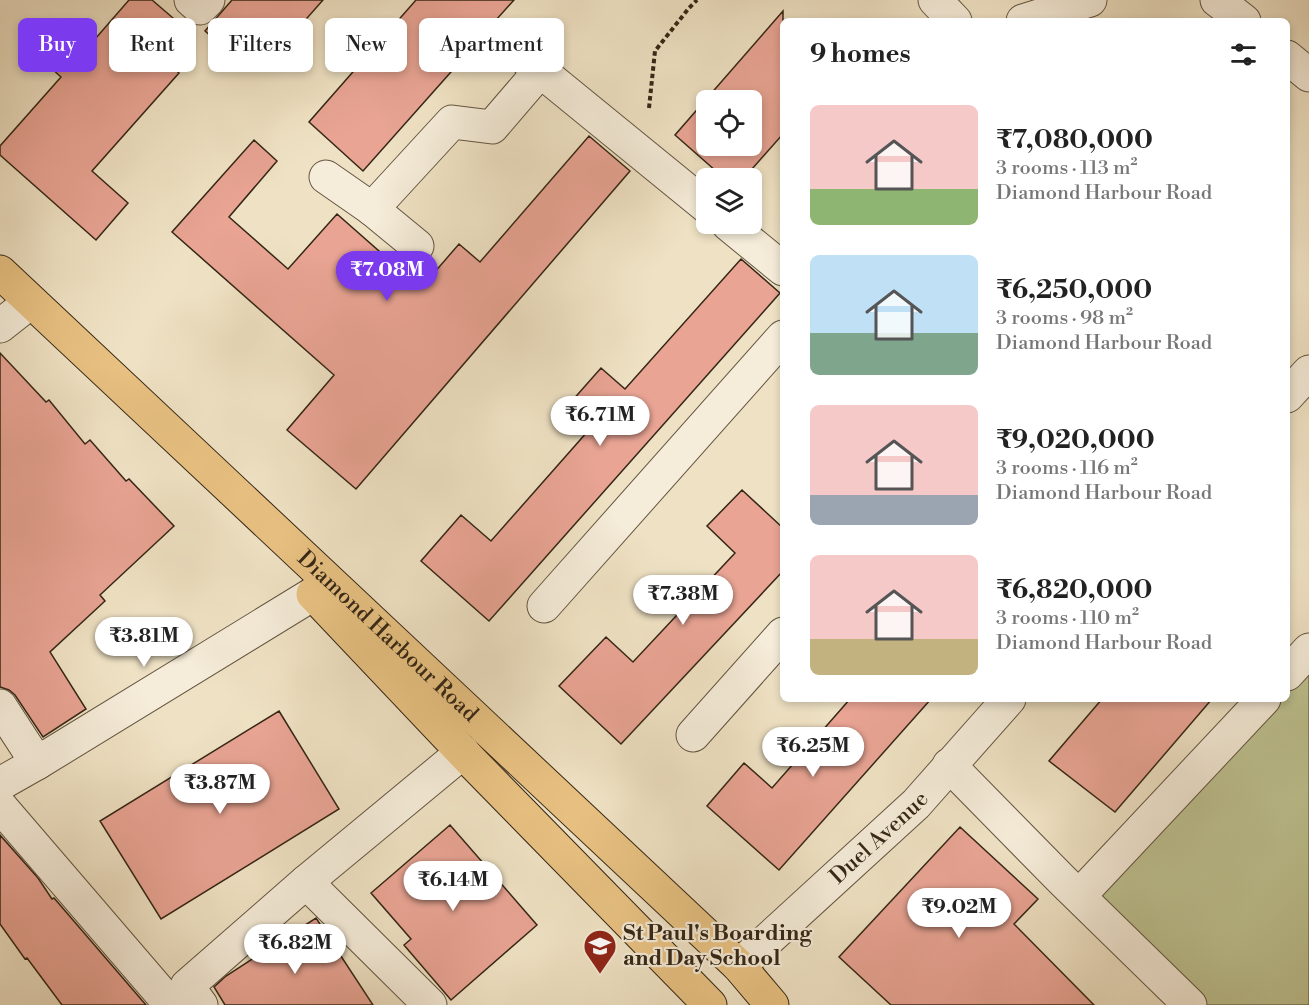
<!DOCTYPE html>
<html lang="en">
<head>
<meta charset="utf-8">
<style>
	:root { --surface:#fff; --page:#f6f6f6; --text:#222; --muted:#767676; --accent:#7c3aed }
	body { margin:0; font-family:"Libre Bodoni",serif; background:var(--page); color:var(--text); height:100vh; display:flex; flex-direction:column; font-size:22px; white-space:nowrap }
	* { box-sizing:border-box; margin:0 }
	p { font-size:20px; color:var(--muted) }
	.icon { flex:none; width:33px; height:33px; fill:none; stroke:currentColor; stroke-width:2; stroke-linecap:round; stroke-linejoin:round }
	.map { position:relative; flex:1; overflow:hidden }
	.details { position:absolute; left:780px; top:18px; width:510px; height:684px; display:flex; flex-direction:column; background:var(--surface); border-radius:9px; box-shadow:0 3px 9px #0003 }
	.details>* { flex:none }
	.hud { position:absolute; left:18px; top:18px; width:570px; height:54px; display:flex; gap:12px }
	.controls { position:absolute; left:696px; top:90px; display:grid; gap:12px }
	.controls a { display:grid; place-items:center; width:66px; height:66px; border-radius:9px; background:var(--surface); box-shadow:0 3px 9px #0003; font-size:30px }
	.price { position:absolute; translate:-50% -51px; padding:0 14px; border-radius:21px; background:#fff; color:#222; font-size:20px; line-height:39px; filter:drop-shadow(0 2px 3px #0008) }
	.price::after { content:''; position:absolute; left:50%; top:36px; width:18px; height:14px; margin-left:-9px; background:inherit; clip-path:polygon(0 0,100% 0,50% 100%) }
	.price.selected { background:var(--accent); color:#fff }
	ul { padding:0; list-style:none }
	li { display:flex; align-items:center; gap:18px; height:150px; padding:0 30px }
	li span { display:grid; place-items:center; flex:none; width:168px; height:120px; border-radius:9px; color:#555 }
	li>.icon { margin-inline-start:auto }
	span .icon { width:72px; height:72px; fill:#fffc; stroke-width:1 }
	li b { font-size:26px }
	h2 { display:flex; justify-content:space-between; align-items:center; height:72px; padding:0 30px; font-size:26px }
	.chip { padding:0 21px; border-radius:9px; background:var(--surface); box-shadow:0 3px 9px #0003; font-size:21px; line-height:54px }
	.chip.selected { background:var(--accent); color:#fff }
	.map>svg:first-child { display:block }
</style>
</head>
<body>
<div class="map">
<svg width="1309" height="1005" viewBox="0 0 1309 1005">
	<rect width="100%" height="100%" fill="#efe2c4"/>
	<filter id="stains"><feTurbulence type="fractalNoise" baseFrequency=".00333" numOctaves="4"/><feColorMatrix values="0 0 0 0 .2 0 0 0 0 .09 0 0 0 0 .02 0 0 0 .5 -.17"/></filter>
	<radialGradient id="worn" r=".72"><stop offset=".6" stop-color="#630" stop-opacity="0"/><stop offset="1" stop-color="#630" stop-opacity=".3"/></radialGradient>
	<!-- green -->
	<path fill="#bec291" stroke="#797453" stroke-width="1.5" d="M1309 655V1005H1200L1087 896 1269 699H1287V679Z"/>
	<!-- building -->
	<path fill="#e9a494" stroke="#342615" stroke-width="1.5" fill-rule="evenodd" d="M129 0H152L173 18 149 45 179 73 92 171 128 203 96 240 0 155V146L61 77 31 50 58 19 89 46Z
		M232 0H323L278 51 269 43 247 68 205 31Z
		M416 0H514L496 20 486 26 482 37 363 171 309 122Z
		M783 11V134L744 178H724L675 135ZM706 100H752V146H706Z
		M589 136 630 171 356 489 287 430 334 375 172 232 254 140 277 161 229 217 288 269 337 214 421 288 459 244 480 262Z
		M741 259 780 293 489 621 421 561 461 515 491 541 595 423 571 402 601 368 625 389Z
		M0 353 46 402 49 400 85 444 90 440 126 481 129 479 174 526 100 595 105 601 50 652 86 709 43 737 15 695 9 690 0 687Z
		M742 490 783 528V571L621 744 559 686 606 637 633 662 735 553 707 526Z
		M850 699H931L779 870 707 806 744 763 772 788Z
		M1102 699H1212L1115 812 1049 761Z
		M279 711 339 809 161 919 100 821Z
		M450 825 537 925 451 1000 404 945 411 939 371 893Z
		M960 827 1038 899 1014 924 1094 1005H891L839 957Z
		M0 835 38 878 52 899 54 898 146 1005H62L27 958 25 959 0 924Z
		M316 918 373 1005H225L214 987 226 976Z"/>
	<g fill="none" stroke-linecap="round" stroke-linejoin="round">
		<!-- minor casing -->
		<g stroke="#635541" stroke-width="35">
			<g id="minor">
				<path d="M191 0 200 8 208 0"/>
				<path d="M935 0 955 21"/>
				<path d="M1217 0 1244 21"/>
				<path d="M1023 21 1090 0"/>
				<path d="M500 38 706 206"/>
				<path d="M1287 57 1309 75"/>
				<path d="M326 177 372 209 417 246"/>
				<path d="M372 209 452 122 492 127 540 71"/>
				<path d="M728 224 783 269"/>
				<path d="M0 326 19 311"/>
				<path d="M1287 396 1309 372"/>
				<path d="M544 606 783 337"/>
				<path d="M1287 674 1309 650"/>
				<path d="M0 706 37 763"/>
				<path d="M693 735 783 634"/>
				<path d="M949 765 1062 880 1190 1005"/>
				<path d="M0 784 37 763 313 594"/>
				<path d="M0 806 171 1005"/>
				<path d="M306 882 430 1005"/>
				<path d="M1079 896 1264 699"/>
				<path id="s1" d="M739 966 916 804 1009 699"/>
				<path d="M201 1005 187 986 306 882 463 752"/>
			</g>
		</g>
		<!-- major casing -->
		<g stroke="#342615" stroke-width="35">
			<g id="major">
				<path id="s2" d="M0 272 739 966 772 1005"/>
				<path d="M313 594 474 764 710 1005"/>
			</g>
		</g>
		<!-- path -->
		<path stroke="#342615" stroke-width="4" stroke-dasharray="4.5 3" stroke-linecap="butt" d="M649 108 655 51 689 8 697 0"/>
		<!-- minor -->
		<use href="#minor" stroke="#f5ecd9" stroke-width="33"/>
		<!-- major -->
		<use href="#major" stroke="#e8c182" stroke-width="33"/>
	</g>
	<!-- icons -->
	<defs>
		<g id="school-pin" transform="scale(1.725)"><path d="M0 17L-7.5 6A9.5 9.5 0 1 1 7.5 6Z" fill="#8f2418" stroke="#f5ecd9"/><path d="M0-5L7-2L0 1L-7-2ZM-4 1L0 2.5L4 1V4Q0 6-4 4Z" fill="#fff"/></g>
	</defs>
	<g fill-rule="evenodd">
		<use href="#school-pin" x="600" y="946"/>
	</g>
	<g text-anchor="middle" dominant-baseline="central" stroke-width="4.5" stroke-linejoin="round" paint-order="stroke">
		<!-- street labels -->
		<g font-size="22" fill="#342615" stroke="#f5ecd9">
			<text stroke="none"><textPath href="#s2" startOffset="532">Diamond Harbour Road</textPath></text>
			<text stroke="none"><textPath href="#s1" startOffset="190">Duel Avenue</textPath></text>
		</g>
		<!-- poi labels -->
		<g font-size="22" font-weight="bold" fill="#342615" stroke="#f5ecd9" text-anchor="start">
			<text x="623" y="933">St Paul's Boarding<tspan x="623" dy="25">and Day School</tspan></text>
		</g>
	</g>
	<rect width="100%" height="100%" filter="url(#stains)"/>
	<rect width="100%" height="100%" fill="url(#worn)"/>
</svg>
<div class="controls">
<a><svg class="icon" aria-label="locate" viewBox="0 0 24 24"><circle cx="12" cy="12" r="6"/><path d="M12 2v4M12 18v4M2 12h4M18 12h4"/></svg></a>
<a><svg class="icon" aria-label="layers" viewBox="0 0 24 24"><path d="M12 4l9 5-9 5-9-5zM3 14l9 5 9-5"/></svg></a>
</div>
<b class="price selected" style="left:387px;top:302px">₹7.08M</b>
<b class="price" style="left:600px;top:447px">₹6.71M</b>
<b class="price" style="left:683px;top:626px">₹7.38M</b>
<b class="price" style="left:144px;top:668px">₹3.81M</b>
<b class="price" style="left:813px;top:778px">₹6.25M</b>
<b class="price" style="left:220px;top:815px">₹3.87M</b>
<b class="price" style="left:453px;top:912px">₹6.14M</b>
<b class="price" style="left:959px;top:939px">₹9.02M</b>
<b class="price" style="left:295px;top:975px">₹6.82M</b>
<div class="hud">
<a class="chip selected">Buy</a>
<a class="chip">Rent</a>
<a class="chip">Filters</a>
<a class="chip">New</a>
<a class="chip">Apartment</a>
</div>
<section class="details">
<h2>9 homes<svg class="icon" aria-label="filters" viewBox="0 0 24 24"><path d="M4 7h16M4 17h16"/><circle cx="9" cy="7" r="2"/><circle cx="15" cy="17" r="2"/></svg></h2>
<ul>
<li><span style="background:linear-gradient(#f6c9c9 70%,#8fb573 0)"><svg class="icon" aria-label="home" viewBox="0 0 24 24"><path d="M3 11l9-7 9 7M6 9v11h12V9"/></svg></span><div><b>₹7,080,000</b><p>3 rooms · 113 m²</p><p>Diamond Harbour Road</p></div></li>
<li><span style="background:linear-gradient(#bfe0f5 65%,#7fa58c 0)"><svg class="icon" aria-label="home" viewBox="0 0 24 24"><path d="M3 11l9-7 9 7M6 9v11h12V9"/></svg></span><div><b>₹6,250,000</b><p>3 rooms · 98 m²</p><p>Diamond Harbour Road</p></div></li>
<li><span style="background:linear-gradient(#f6c9c9 75%,#9aa5b1 0)"><svg class="icon" aria-label="home" viewBox="0 0 24 24"><path d="M3 11l9-7 9 7M6 9v11h12V9"/></svg></span><div><b>₹9,020,000</b><p>3 rooms · 116 m²</p><p>Diamond Harbour Road</p></div></li>
<li><span style="background:linear-gradient(#f6c9c9 70%,#c2b280 0)"><svg class="icon" aria-label="home" viewBox="0 0 24 24"><path d="M3 11l9-7 9 7M6 9v11h12V9"/></svg></span><div><b>₹6,820,000</b><p>3 rooms · 110 m²</p><p>Diamond Harbour Road</p></div></li>
</ul>
</section>
</div>
</body>
</html>
